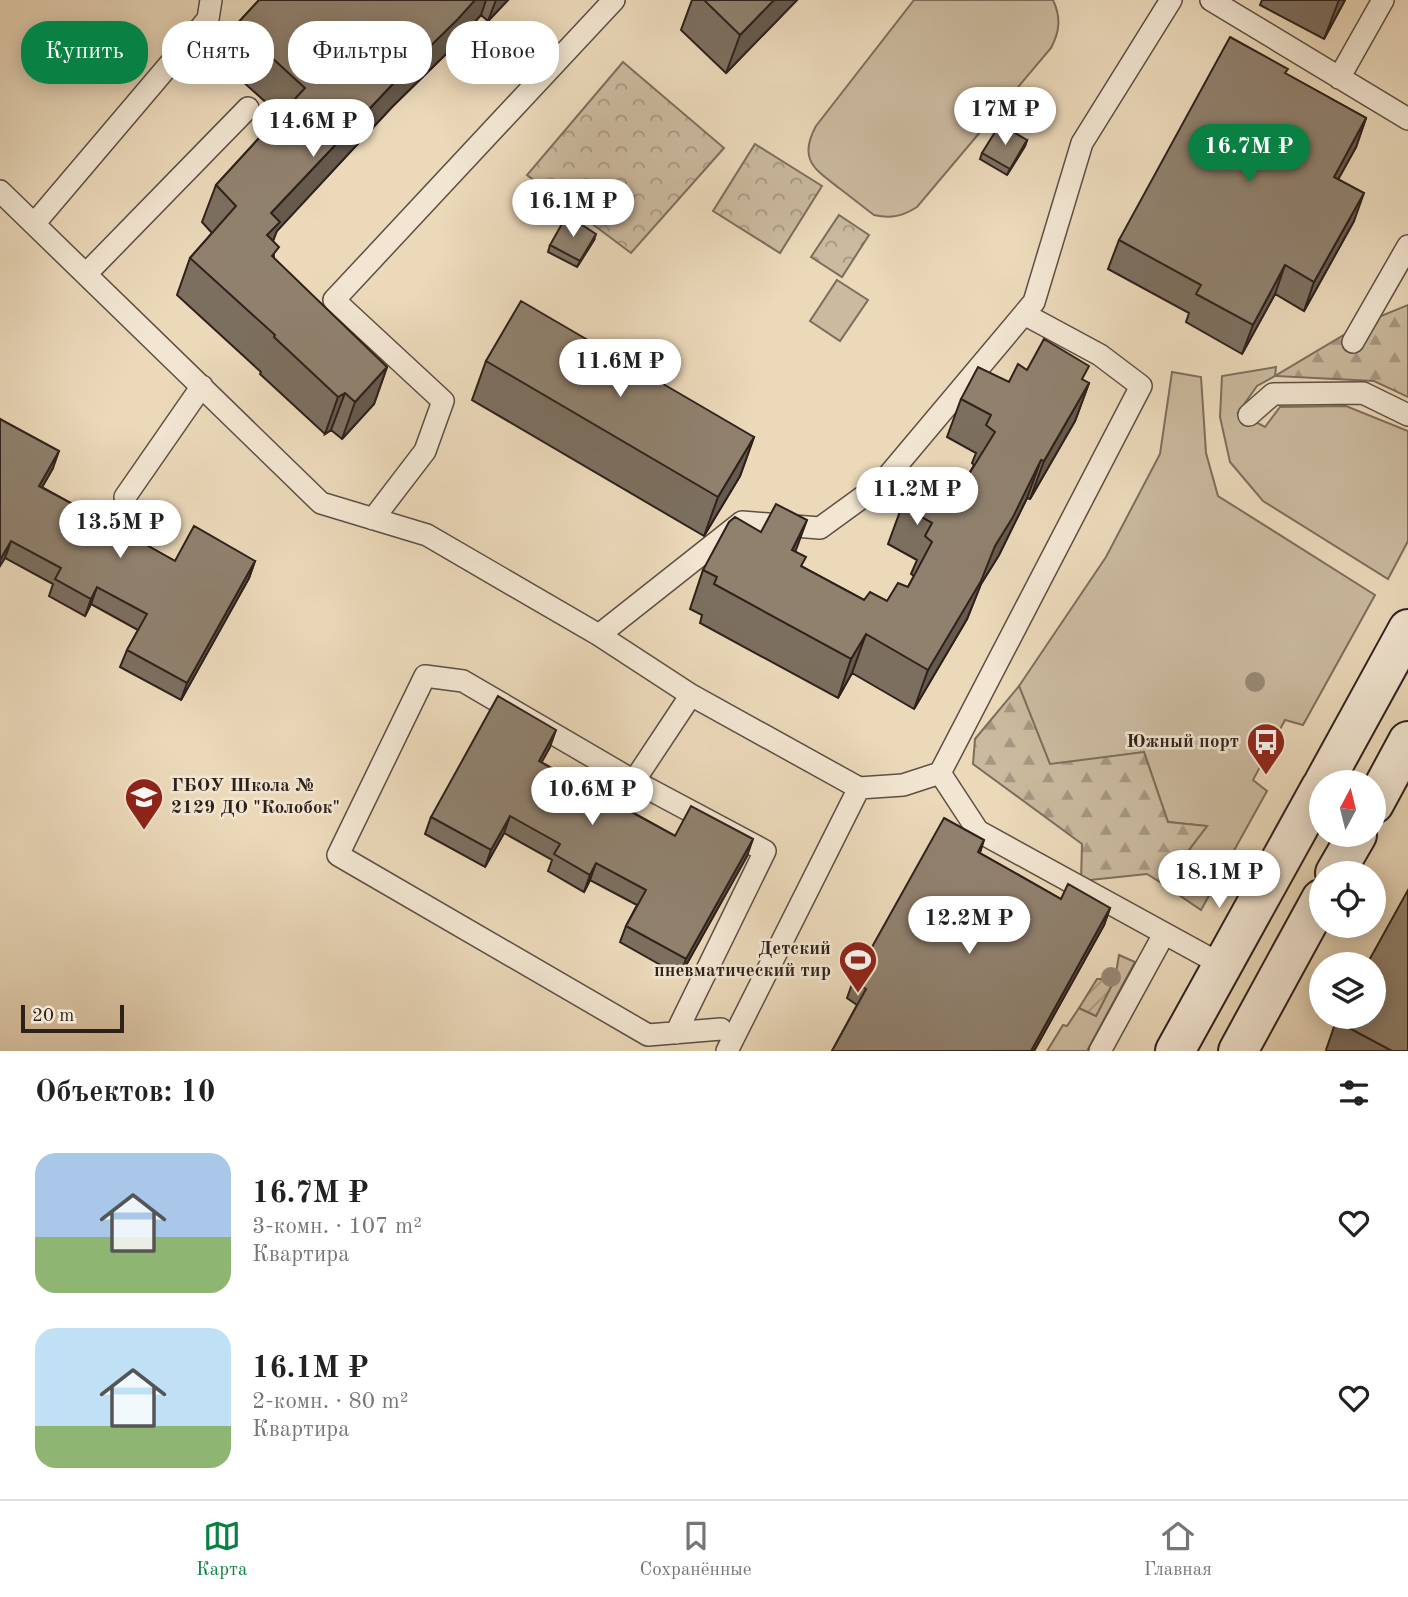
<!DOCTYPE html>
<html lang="ru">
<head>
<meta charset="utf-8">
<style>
	:root { --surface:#fff; --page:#f2f2f2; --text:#222; --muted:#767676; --line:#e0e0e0; --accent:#0b8043 }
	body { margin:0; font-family:"Old Standard TT",serif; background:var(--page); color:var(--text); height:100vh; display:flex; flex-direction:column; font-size:26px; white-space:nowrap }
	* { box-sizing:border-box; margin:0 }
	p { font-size:23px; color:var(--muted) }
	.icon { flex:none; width:38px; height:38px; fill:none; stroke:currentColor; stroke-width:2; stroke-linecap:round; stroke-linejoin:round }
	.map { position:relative; height:1051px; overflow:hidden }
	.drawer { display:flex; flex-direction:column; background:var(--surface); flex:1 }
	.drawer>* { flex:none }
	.guide { position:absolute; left:21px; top:21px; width:700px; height:63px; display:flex; gap:14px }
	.needle { width:46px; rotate:7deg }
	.controls { position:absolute; left:1309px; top:770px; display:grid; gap:14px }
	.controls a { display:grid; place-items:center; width:77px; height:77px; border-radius:50%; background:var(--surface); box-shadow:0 4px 18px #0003; font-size:35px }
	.scale { position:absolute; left:21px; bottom:18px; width:103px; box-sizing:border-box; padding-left:7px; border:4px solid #2e211b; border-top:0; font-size:19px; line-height:24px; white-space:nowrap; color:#2e211b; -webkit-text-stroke:5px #f2e6d2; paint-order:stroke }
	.price { position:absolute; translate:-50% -60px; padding:0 16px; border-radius:24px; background:#fff; color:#222; font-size:23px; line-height:46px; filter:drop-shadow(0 2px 4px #0008) }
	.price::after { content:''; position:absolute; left:50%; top:42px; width:21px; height:16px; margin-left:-10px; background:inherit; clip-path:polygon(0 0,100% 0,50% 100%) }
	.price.active { background:var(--accent); color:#fff }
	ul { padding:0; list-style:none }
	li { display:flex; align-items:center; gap:21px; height:175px; padding:0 35px }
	li span { display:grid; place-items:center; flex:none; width:196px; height:140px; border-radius:21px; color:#555 }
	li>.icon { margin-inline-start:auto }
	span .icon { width:84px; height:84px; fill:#fffc; stroke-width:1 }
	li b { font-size:30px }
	h2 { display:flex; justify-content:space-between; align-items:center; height:84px; padding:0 35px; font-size:30px }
	.chip { padding:0 24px; border-radius:28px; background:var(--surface); box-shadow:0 4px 18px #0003; font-size:24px; line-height:63px }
	.chip.active { background:var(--accent); color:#fff }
	.menu { display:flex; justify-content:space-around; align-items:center; height:98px; border-top:2px solid var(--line); background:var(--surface); font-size:19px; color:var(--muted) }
	.menu a { display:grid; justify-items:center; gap:4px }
	.menu .active { color:var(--accent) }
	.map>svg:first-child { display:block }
</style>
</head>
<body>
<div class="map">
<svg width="1408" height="1051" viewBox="0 0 1408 1051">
	<defs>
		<pattern id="forest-firs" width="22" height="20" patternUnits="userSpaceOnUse" patternTransform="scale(1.75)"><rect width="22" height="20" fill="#cbba9f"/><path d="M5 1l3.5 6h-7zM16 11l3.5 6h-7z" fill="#a59781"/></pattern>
		<pattern id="park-crowns" width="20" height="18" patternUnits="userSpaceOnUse" patternTransform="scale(1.75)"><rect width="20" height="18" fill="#cbba9f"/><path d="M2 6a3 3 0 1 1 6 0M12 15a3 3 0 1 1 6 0" fill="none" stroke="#a59781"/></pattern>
		<pattern id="garden-furrows" width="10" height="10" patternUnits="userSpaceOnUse" patternTransform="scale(1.75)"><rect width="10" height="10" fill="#cbba9f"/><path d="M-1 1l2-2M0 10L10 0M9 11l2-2" fill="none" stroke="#a59781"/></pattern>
	</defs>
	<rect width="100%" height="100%" fill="#ebd9ba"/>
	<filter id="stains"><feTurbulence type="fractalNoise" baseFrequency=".00286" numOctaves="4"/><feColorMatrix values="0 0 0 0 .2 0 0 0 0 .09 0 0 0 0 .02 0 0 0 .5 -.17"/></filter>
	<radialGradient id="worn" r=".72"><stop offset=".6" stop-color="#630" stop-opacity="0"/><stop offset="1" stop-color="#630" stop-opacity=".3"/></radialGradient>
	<!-- grass -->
	<path fill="#cbba9f" stroke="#7c6e5d" stroke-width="2" d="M914 0H1053C1061 17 1060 31 1051 48L917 207C903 216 891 219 874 215 862 206 851 197 839 188 814 169 798 159 816 126Z
		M837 280 868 300 840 341 810 321Z
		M1276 367 1275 376 1257 386 1238 413 1265 427 1280 407 1346 406 1408 431V541L1388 579 1263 501 1230 462 1220 417 1222 376Z
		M1172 372 1201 377 1206 453 1218 496 1375 595 1303 725 1285 720 1253 780 1267 791 1201 910 1163 884 1207 826 1168 822 1144 752 1050 765 1019 686 1106 557 1160 454Z
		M1119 955 1135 962 1087 1051H1047L1063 1025 1067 1026 1079 1008 1096 1016 1115 979Z"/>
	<!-- forest -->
	<path fill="url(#forest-firs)" stroke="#7c6e5d" stroke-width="2" d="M1408 305V397L1374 381 1275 376 1364 323Z
		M1019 686 1050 764 1144 752 1168 822 1207 826 1163 884 1147 874 1081 881 1082 844 973 764 975 739Z"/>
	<!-- park -->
	<path fill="url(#park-crowns)" stroke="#7c6e5d" stroke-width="2" d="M623 62 724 148 631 253 527 175Z
		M755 144 822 186 780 253 713 211Z
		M839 215 869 235 842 277 811 257Z"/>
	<!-- garden -->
	<path fill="url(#garden-furrows)" stroke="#7c6e5d" stroke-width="2" d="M1097 979H1115L1096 1016 1079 1008Z"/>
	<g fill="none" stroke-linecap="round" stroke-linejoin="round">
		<!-- service casing -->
		<g stroke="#5d4f43" stroke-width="24">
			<path id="service" d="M1211 0 1408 119
				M1339 78 1383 0
				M0 191 321 503 427 535 599 635 691 695 859 788 903 785 940 773 1141 386 1100 355 1024 314
				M34 224 208 19 211 0
				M86 274 248 108
				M1353 342 1408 246
				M1249 415 1273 394 1363 393 1408 415
				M125 497 202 386
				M373 519 425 451 443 401 334 300 614 0
				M599 635 742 522 820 528 882 483 1034 302 1082 143 1171 0
				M940 773 978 831 1222 965
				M634 781 691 695
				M676 1033 765 851 634 781 463 681 425 676 338 855 648 1035 721 1029
				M727 1051 859 788
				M1100 1051 1164 934"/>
		</g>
		<!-- secondary casing -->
		<g stroke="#2e211b" stroke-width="42">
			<path id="secondary" d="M1324 782 1408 629
				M1374 804 1408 741
				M1335 873 1357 835
				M1175 1051 1321 787
				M1238 1051 1321 899"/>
		</g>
		<!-- service -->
		<use href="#service" stroke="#f2e6d2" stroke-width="21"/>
		<!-- secondary -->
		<use href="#secondary" stroke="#f2e6d2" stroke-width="38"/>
	</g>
	<!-- trees -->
	<g fill="#988975">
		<circle cx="1255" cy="682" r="10"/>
		<circle cx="1111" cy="977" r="10"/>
	</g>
	<!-- wall -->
	<path fill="#7c6f5f" stroke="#2e211b" stroke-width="2" d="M259 0H508L488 21 481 15 444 56 392 107 276 231 273 241 274 259 387 367 374 404 342 439 331 430 325 434 260 374 261 372 177 295 190 258 212 233 202 222 216 185 280 115 222 63 236 25Z
		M692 0H797L726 73 681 30Z
		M1262 0H1345L1324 39 1260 5Z
		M1286 74 1366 118 1356 147 1338 179 1354 221 1304 311 1275 294 1242 354 1186 322 1189 313 1108 269 1119 240Z
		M1027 140 1025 146 1007 175 980 159 982 153Z
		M594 240 577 267 548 252 550 245Z
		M486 361 754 437 740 476 704 536 472 400Z
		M1027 370 1084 381 1089 383 1075 421 1030 499 1027 498 999 555 981 584 967 619 914 709 852 673 838 698 700 623 702 615 690 609 703 570 761 532 795 551 802 567 864 600 887 601 908 587 914 576 911 574 917 560 888 544 902 506 949 493 966 479 974 465 972 463 976 453 947 437 961 399 1009 382Z
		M0 419 53 468 42 487 175 561H255L249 578 181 700 120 667 127 650 138 630 91 604 85 616 49 596 53 584 5 558Z
		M550 747 541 762 590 790 632 799 628 810 675 836 747 856 680 976 620 942 626 926 637 905 590 880 584 892 548 871 552 860 504 833 485 867 425 834 431 817Z
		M984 840 980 853 1061 899 1110 908 1104 925 1034 1051H832L857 1005 847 998 853 981Z
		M1336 1021 1408 1051H1327L1326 1050Z"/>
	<!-- shaded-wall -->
	<path fill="#655a4d" stroke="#2e211b" stroke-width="2" d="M475 0H486L481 15 444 56 392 107 277 231 266 259 253 273 271 213 406 70Z
		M496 0H508L488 21Z
		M774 0H797L726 73 740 35Z
		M1339 0H1345L1324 39Z
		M1366 118 1356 147 1324 205 1334 177Z
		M1027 140 1025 146 1007 175 1010 169Z
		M1364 193 1354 221 1304 311 1314 282Z
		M596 234 594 240 577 267 580 261Z
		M1285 265 1275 294 1242 354 1253 325Z
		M387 367 374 404 342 439 355 402Z
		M1089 383 1075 421 1030 499 1044 461Z
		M345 393 331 430 325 434 338 397Z
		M754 437 740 476 704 536 718 497Z
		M59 451 53 468 33 503 39 486Z
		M1041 460 1027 498 999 555 981 584 967 619 914 709 928 670Z
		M807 520 793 558 792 550Z
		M11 541 5 558 0 566V560Z
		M255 561 249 578 181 700 187 683Z
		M97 587 91 604 85 616 91 599Z
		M866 634 852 673 838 698 851 659Z
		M556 730 550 747 533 778 539 761Z
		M510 816 504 833 485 867 491 850Z
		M753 839 747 856 680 976 686 959Z
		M596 863 590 880 584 892 590 875Z
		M1110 908 1104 925 1034 1051H1031Z"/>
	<!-- building -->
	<path fill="#90816e" stroke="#2e211b" stroke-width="2" d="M259 0H475L458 19 406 70 271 213 280 222 267 235 279 247 272 256 387 367 355 402 345 393 338 397 274 337 275 335 190 258 236 206 216 185 305 88 236 25Z
		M704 0H774L740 35Z
		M1230 37 1288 69 1285 73 1366 118 1334 177 1364 193 1314 282 1285 265 1253 325 1196 294 1201 285 1119 240Z
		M1000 124 1027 140 1010 169 982 153Z
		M567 215 596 234 580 261 550 245Z
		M521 301 754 437 718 497 486 361Z
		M1044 339 1089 366 1082 379 1089 383 1044 461 1041 460 1013 517 995 546 981 581 928 670 866 634 851 659 714 584 717 577 703 570 729 522 735 517 761 532 776 504 807 520 792 550 806 557 801 566 864 600 870 592 887 601 898 583 908 587 932 542 925 536 932 523 902 506 920 475 949 493 959 475 966 479 995 432 986 425 991 415 961 399 978 367 1009 382 1018 364 1027 370Z
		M0 419 59 451 39 486 91 514 97 504 133 524 127 534 175 561 194 526 255 561 187 683 127 650 147 614 97 587 91 599 55 579 61 568 11 541 0 560Z
		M498 696 556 730 539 761 590 790 596 779 632 799 626 809 675 836 691 806 753 839 686 959 626 926 646 890 596 863 590 875 554 854 560 844 510 816 491 850 431 817Z
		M944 818 984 840 978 852 1061 899 1068 884 1110 908 1031 1051H832L866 989 853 981Z
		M1408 890V1051H1392L1336 1021 1338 1017H1374V964H1367Z"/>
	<!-- icons -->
	<defs>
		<g id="bus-pin" transform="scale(2.0125)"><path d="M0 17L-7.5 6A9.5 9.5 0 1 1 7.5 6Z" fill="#8f2418" stroke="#f2e6d2"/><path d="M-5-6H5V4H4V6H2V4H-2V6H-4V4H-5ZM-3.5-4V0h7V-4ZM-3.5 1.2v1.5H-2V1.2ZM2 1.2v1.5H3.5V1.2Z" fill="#fff"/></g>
		<g id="school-pin" transform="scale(2.0125)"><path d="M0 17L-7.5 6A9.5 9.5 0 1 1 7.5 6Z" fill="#8f2418" stroke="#f2e6d2"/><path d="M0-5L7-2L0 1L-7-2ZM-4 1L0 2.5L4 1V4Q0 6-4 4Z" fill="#fff"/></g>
		<g id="stadium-pin" transform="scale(2.0125)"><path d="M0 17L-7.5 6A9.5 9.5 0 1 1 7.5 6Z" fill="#8f2418" stroke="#f2e6d2"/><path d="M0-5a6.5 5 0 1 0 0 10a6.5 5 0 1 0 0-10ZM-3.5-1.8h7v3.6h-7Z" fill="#fff"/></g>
	</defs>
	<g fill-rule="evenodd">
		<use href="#bus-pin" x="1266" y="742"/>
		<use href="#school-pin" x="144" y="797"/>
		<use href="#stadium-pin" x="858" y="960"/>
	</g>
	<g text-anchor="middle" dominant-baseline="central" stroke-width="5" stroke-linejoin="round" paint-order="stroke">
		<!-- poi labels -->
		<g font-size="19" font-weight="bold" fill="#2e211b" stroke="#f2e6d2" text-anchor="end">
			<text x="1239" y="742">Южный порт</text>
			<text x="171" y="786" text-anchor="start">ГБОУ Школа №<tspan x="171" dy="22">2129 ДО "Колобок"</tspan></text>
			<text x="831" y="949">Детский<tspan x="831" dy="22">пневматический тир</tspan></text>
		</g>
	</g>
	<rect width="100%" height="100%" filter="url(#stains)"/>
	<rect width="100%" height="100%" fill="url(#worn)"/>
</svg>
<div class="controls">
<a><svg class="needle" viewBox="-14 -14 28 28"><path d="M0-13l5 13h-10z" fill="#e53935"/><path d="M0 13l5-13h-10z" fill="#767676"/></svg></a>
<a><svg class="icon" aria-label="locate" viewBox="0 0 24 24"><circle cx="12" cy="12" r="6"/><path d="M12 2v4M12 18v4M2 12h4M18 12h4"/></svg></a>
<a><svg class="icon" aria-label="layers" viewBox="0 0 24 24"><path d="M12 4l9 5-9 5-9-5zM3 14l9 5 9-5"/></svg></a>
</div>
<div class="scale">20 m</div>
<b class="price" style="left:1005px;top:147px">17M ₽</b>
<b class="price" style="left:313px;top:159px">14.6M ₽</b>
<b class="price active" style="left:1249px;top:184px">16.7M ₽</b>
<b class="price" style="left:573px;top:239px">16.1M ₽</b>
<b class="price" style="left:620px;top:399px">11.6M ₽</b>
<b class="price" style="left:917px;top:527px">11.2M ₽</b>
<b class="price" style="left:120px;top:560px">13.5M ₽</b>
<b class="price" style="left:592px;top:827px">10.6M ₽</b>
<b class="price" style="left:1219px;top:910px">18.1M ₽</b>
<b class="price" style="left:969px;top:956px">12.2M ₽</b>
<div class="guide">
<a class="chip active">Купить</a>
<a class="chip">Снять</a>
<a class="chip">Фильтры</a>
<a class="chip">Новое</a>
</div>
</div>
<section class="drawer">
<h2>Объектов: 10<svg class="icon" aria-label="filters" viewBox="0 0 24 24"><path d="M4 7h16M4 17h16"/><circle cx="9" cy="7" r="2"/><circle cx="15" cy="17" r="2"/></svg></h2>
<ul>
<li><span style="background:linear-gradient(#a9c7e8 60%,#8fb573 0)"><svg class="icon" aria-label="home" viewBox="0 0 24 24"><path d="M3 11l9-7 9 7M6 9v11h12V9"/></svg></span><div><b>16.7M ₽</b><p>3-комн. · 107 m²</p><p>Квартира</p></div><svg class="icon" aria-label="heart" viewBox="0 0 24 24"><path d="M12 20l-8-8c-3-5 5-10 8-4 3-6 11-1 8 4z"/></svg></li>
<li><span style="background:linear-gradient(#bfe0f5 70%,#8fb573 0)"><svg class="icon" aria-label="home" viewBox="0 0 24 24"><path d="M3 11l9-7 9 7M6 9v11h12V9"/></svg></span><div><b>16.1M ₽</b><p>2-комн. · 80 m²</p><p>Квартира</p></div><svg class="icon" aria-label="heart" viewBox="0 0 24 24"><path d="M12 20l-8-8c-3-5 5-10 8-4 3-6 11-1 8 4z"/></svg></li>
</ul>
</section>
<nav class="menu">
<a class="active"><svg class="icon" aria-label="map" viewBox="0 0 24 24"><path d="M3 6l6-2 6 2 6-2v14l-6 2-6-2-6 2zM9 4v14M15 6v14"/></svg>Карта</a>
<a><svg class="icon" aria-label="saved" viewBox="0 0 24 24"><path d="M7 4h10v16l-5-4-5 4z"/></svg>Сохранённые</a>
<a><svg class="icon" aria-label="home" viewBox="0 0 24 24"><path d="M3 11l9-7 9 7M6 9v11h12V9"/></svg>Главная</a>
</nav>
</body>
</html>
